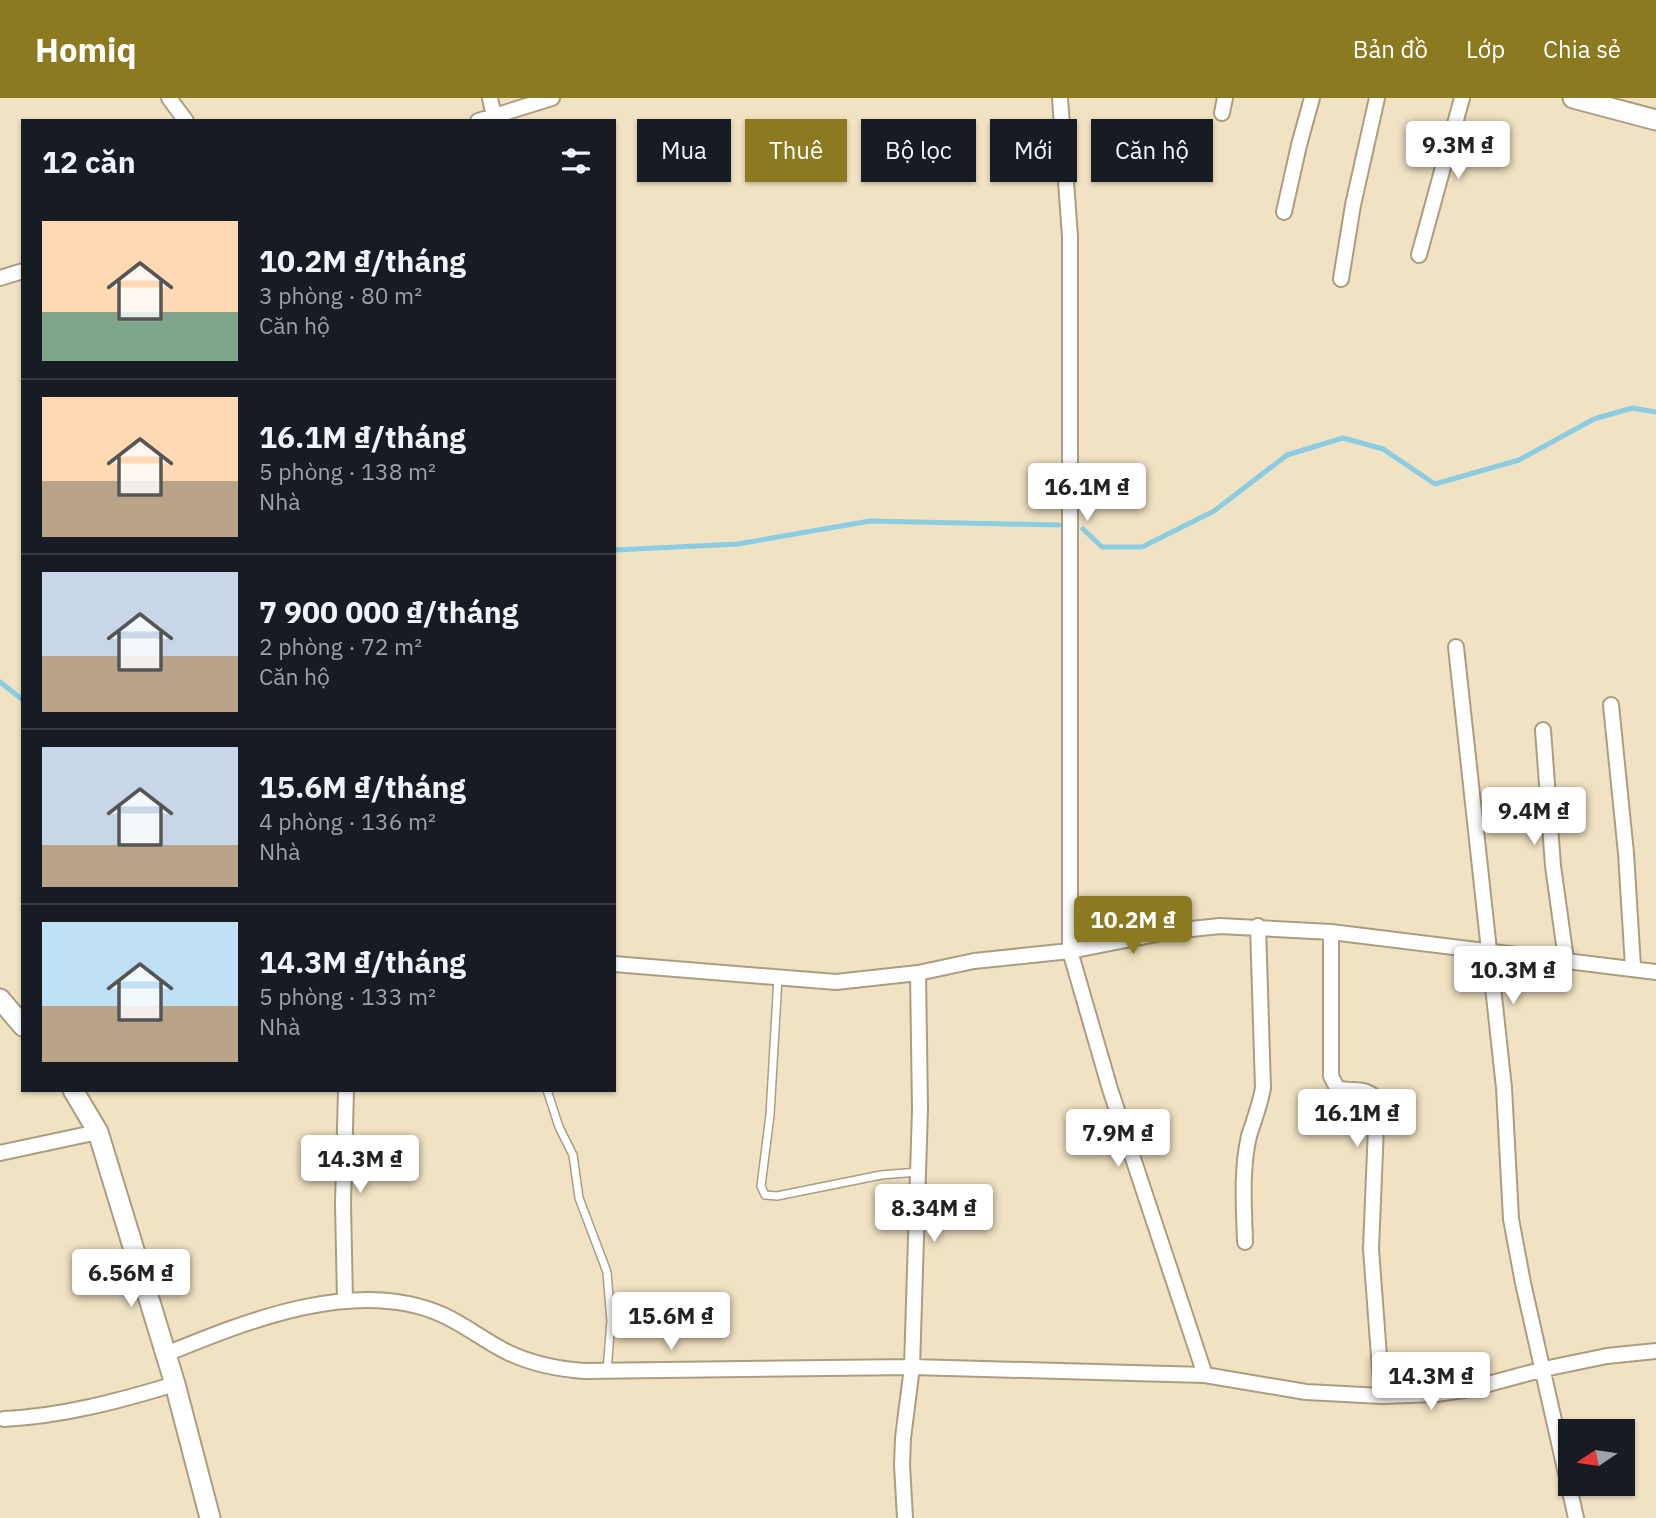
<!DOCTYPE html>
<html lang="vi">
<head>
<meta charset="utf-8">
<style>
	:root { --surface:#171b24; --page:#20242c; --text:#f1f3f6; --muted:#9ea1a6; --line:#363941; --accent:#8c7a20 }
	body { margin:0; font-family:"IBM Plex Sans",sans-serif; background:var(--page); color:var(--text); height:100vh; display:flex; flex-direction:column; font-size:26px; white-space:nowrap }
	* { box-sizing:border-box; margin:0 }
	p { font-size:23px; color:var(--muted) }
	.icon { flex:none; width:38px; height:38px; fill:none; stroke:currentColor; stroke-width:2; stroke-linecap:round; stroke-linejoin:round }
	.map { position:relative; flex:1; overflow:hidden }
	.panel { position:absolute; left:21px; top:21px; width:595px; height:973px; display:flex; flex-direction:column; background:var(--surface); border-radius:0px; box-shadow:0 2px 5px #0004 }
	.panel>* { flex:none }
	.banner { position:absolute; left:637px; top:21px; width:665px; height:63px; display:flex; gap:14px }
	.needle { width:46px; rotate:257deg }
	.buttons { position:absolute; left:1558px; top:1321px; display:grid; gap:14px }
	.buttons a { display:grid; place-items:center; width:77px; height:77px; border-radius:0px; background:var(--surface); box-shadow:0 2px 5px #0004; font-size:35px }
	.price { position:absolute; translate:-50% -60px; padding:0 16px; border-radius:7px; background:#fff; color:#222; font-size:23px; line-height:46px; filter:drop-shadow(0 2px 4px #0008) }
	.price::after { content:''; position:absolute; left:50%; top:42px; width:21px; height:16px; margin-left:-10px; background:inherit; clip-path:polygon(0 0,100% 0,50% 100%) }
	.price.current { background:var(--accent); color:#fff }
	ul { padding:0; list-style:none }
	li { display:flex; align-items:center; gap:21px; height:175px; padding:0 21px }
	li+li { border-top:2px solid var(--line) }
	li span { display:grid; place-items:center; flex:none; width:196px; height:140px; border-radius:0px; color:#555 }
	li>.icon { margin-inline-start:auto }
	span .icon { width:84px; height:84px; fill:#fffc; stroke-width:1 }
	li b { font-size:30px }
	h2 { display:flex; justify-content:space-between; align-items:center; height:84px; padding:0 21px; font-size:30px }
	.tag { padding:0 24px; border-radius:0px; background:var(--surface); box-shadow:0 2px 5px #0004; font-size:24px; line-height:63px }
	.tag.current { background:var(--accent); color:#fff }
	header { display:flex; align-items:center; gap:42px; box-sizing:border-box; height:98px; padding:0 35px; background:var(--accent); color:#fff }
	header strong { font-size:33px }
	nav { display:flex; gap:38px; margin-inline-start:auto; font-size:24px }
	.map>svg:first-child { display:block }
</style>
</head>
<body>
<header>
<strong>Homiq</strong>
<nav><a>Bản đồ</a><a>Lớp</a><a>Chia sẻ</a></nav>
</header>
<div class="map">
<svg width="1656" height="1420" viewBox="0 0 1656 1420">
	<rect width="100%" height="100%" fill="#f1e2c3"/>
	<g fill="none" stroke-linecap="round" stroke-linejoin="round">
		<!-- stream -->
		<path stroke="#8acce1" stroke-width="5" d="M1083 431 1102 449H1142L1214 413 1287 357 1343 340 1383 351 1435 386 1519 362 1594 321 1632 310 1656 314
			M614 452 738 446 870 423 1059 427
			M0 584 23 602"/>
		<!-- lane casing -->
		<g stroke="#ab9e80" stroke-width="10">
			<path id="lane" d="M778 880 770 1017 761 1088 765 1097 777 1098 881 1077 918 1074
				M547 992 559 1029 573 1057 579 1100 607 1174 611 1223 607 1272"/>
		</g>
		<!-- street casing -->
		<g stroke="#ab9e80" stroke-width="18">
			<path id="street" d="M169 0 186 23
				M490 0 494 18
				M1060 0 1070 139V853L1110 991 1205 1277
				M1222 15 1225 0
				M478 23 552 0
				M1284 114 1299 47 1312 0
				M1419 157 1462 0
				M0 180 23 173
				M1341 181 1353 107 1377 0
				M1456 549 1504 990 1511 1121 1523 1185 1576 1420
				M1611 607 1626 755 1633 869
				M1543 632 1553 768 1566 861
				M1331 834V978L1337 990C1352 995 1369 987 1377 1004L1371 1151 1382 1298
				M614 866 836 884 918 875 974 863 1070 853 1172 833 1220 828 1331 834 1656 874
				M0 1055 98 1034
				M1245 1144C1244 1110 1241 1072 1249 1038 1254 1022 1260 1007 1263 990L1258 828
				M345 1202 343 1106 346 992
				M166 1256C247 1223 357 1178 443 1217 465 1227 485 1243 507 1254 532 1266 557 1271 584 1273L912 1269 1205 1277 1306 1294 1382 1298 1436 1296 1470 1291 1544 1271 1607 1258 1656 1253
				M4 1321C63 1318 119 1303 175 1286
				M905 1420 902 1367 903 1340 912 1269 920 1011 918 875"/>
		</g>
		<!-- secondary casing -->
		<g stroke="#ab9e80" stroke-width="23">
			<path id="secondary" d="M1573 0 1656 22
				M0 901 23 928
				M73 992 98 1034 175 1286 210 1420"/>
		</g>
		<!-- lane -->
		<use href="#lane" stroke="#fff" stroke-width="7"/>
		<!-- street -->
		<use href="#street" stroke="#fff" stroke-width="14"/>
		<!-- secondary -->
		<use href="#secondary" stroke="#fff" stroke-width="19"/>
	</g>
</svg>
<div class="buttons">
<a><svg class="needle" viewBox="-14 -14 28 28"><path d="M0-13l5 13h-10z" fill="#e53935"/><path d="M0 13l5-13h-10z" fill="#9ea1a6"/></svg></a>
</div>
<b class="price" style="left:1458px;top:83px">9.3M ₫</b>
<b class="price" style="left:1087px;top:425px">16.1M ₫</b>
<b class="price" style="left:1534px;top:749px">9.4M ₫</b>
<b class="price current" style="left:1133px;top:858px">10.2M ₫</b>
<b class="price" style="left:1513px;top:908px">10.3M ₫</b>
<b class="price" style="left:1357px;top:1051px">16.1M ₫</b>
<b class="price" style="left:1118px;top:1071px">7.9M ₫</b>
<b class="price" style="left:360px;top:1097px">14.3M ₫</b>
<b class="price" style="left:934px;top:1146px">8.34M ₫</b>
<b class="price" style="left:131px;top:1211px">6.56M ₫</b>
<b class="price" style="left:671px;top:1254px">15.6M ₫</b>
<b class="price" style="left:1431px;top:1314px">14.3M ₫</b>
<div class="banner">
<a class="tag">Mua</a>
<a class="tag current">Thuê</a>
<a class="tag">Bộ lọc</a>
<a class="tag">Mới</a>
<a class="tag">Căn hộ</a>
</div>
<section class="panel">
<h2>12 căn<svg class="icon" aria-label="filters" viewBox="0 0 24 24"><path d="M4 7h16M4 17h16"/><circle cx="9" cy="7" r="2"/><circle cx="15" cy="17" r="2"/></svg></h2>
<ul>
<li><span style="background:linear-gradient(#ffd9b3 65%,#7fa58c 0)"><svg class="icon" aria-label="home" viewBox="0 0 24 24"><path d="M3 11l9-7 9 7M6 9v11h12V9"/></svg></span><div><b>10.2M ₫/tháng</b><p>3 phòng · 80 m²</p><p>Căn hộ</p></div></li>
<li><span style="background:linear-gradient(#ffd9b3 60%,#b9a48a 0)"><svg class="icon" aria-label="home" viewBox="0 0 24 24"><path d="M3 11l9-7 9 7M6 9v11h12V9"/></svg></span><div><b>16.1M ₫/tháng</b><p>5 phòng · 138 m²</p><p>Nhà</p></div></li>
<li><span style="background:linear-gradient(#c9d6e8 60%,#b9a48a 0)"><svg class="icon" aria-label="home" viewBox="0 0 24 24"><path d="M3 11l9-7 9 7M6 9v11h12V9"/></svg></span><div><b>7 900 000 ₫/tháng</b><p>2 phòng · 72 m²</p><p>Căn hộ</p></div></li>
<li><span style="background:linear-gradient(#c9d6e8 70%,#b9a48a 0)"><svg class="icon" aria-label="home" viewBox="0 0 24 24"><path d="M3 11l9-7 9 7M6 9v11h12V9"/></svg></span><div><b>15.6M ₫/tháng</b><p>4 phòng · 136 m²</p><p>Nhà</p></div></li>
<li><span style="background:linear-gradient(#bfe0f5 60%,#b9a48a 0)"><svg class="icon" aria-label="home" viewBox="0 0 24 24"><path d="M3 11l9-7 9 7M6 9v11h12V9"/></svg></span><div><b>14.3M ₫/tháng</b><p>5 phòng · 133 m²</p><p>Nhà</p></div></li>
</ul>
</section>
</div>
</body>
</html>
